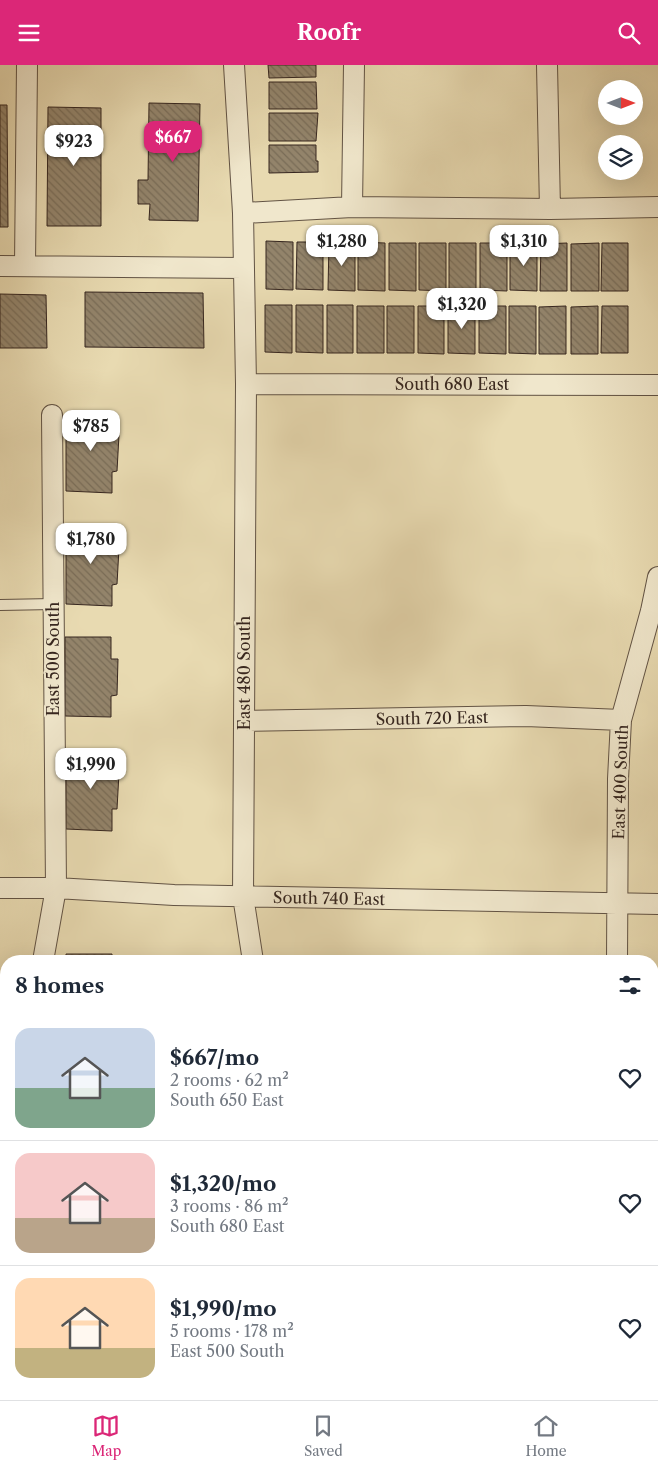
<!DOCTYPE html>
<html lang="en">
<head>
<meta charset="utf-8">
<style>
	:root { --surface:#fff; --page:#f2f2f3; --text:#1f2937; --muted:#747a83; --line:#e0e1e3; --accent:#db2777 }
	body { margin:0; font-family:"Libre Caslon Text",serif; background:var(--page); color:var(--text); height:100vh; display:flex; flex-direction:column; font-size:19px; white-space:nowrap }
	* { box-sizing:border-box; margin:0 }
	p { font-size:16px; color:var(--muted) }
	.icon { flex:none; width:28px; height:28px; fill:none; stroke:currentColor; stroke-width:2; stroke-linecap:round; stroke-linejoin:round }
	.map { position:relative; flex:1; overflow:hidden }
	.panel { position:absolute; left:0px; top:890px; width:659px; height:445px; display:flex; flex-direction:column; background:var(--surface); border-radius:20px 20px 0 0; box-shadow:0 5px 20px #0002 }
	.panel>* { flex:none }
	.needle { width:32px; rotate:90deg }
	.controls { position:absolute; left:598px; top:15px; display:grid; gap:10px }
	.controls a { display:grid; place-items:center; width:45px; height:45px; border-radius:50%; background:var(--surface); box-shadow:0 5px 20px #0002; font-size:25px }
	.price { position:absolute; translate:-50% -42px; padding:0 11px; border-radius:10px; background:#fff; color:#222; font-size:16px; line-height:32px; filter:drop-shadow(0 1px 2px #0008) }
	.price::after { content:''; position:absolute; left:50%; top:30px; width:15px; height:11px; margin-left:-8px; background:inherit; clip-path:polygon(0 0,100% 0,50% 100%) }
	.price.current { background:var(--accent); color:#fff }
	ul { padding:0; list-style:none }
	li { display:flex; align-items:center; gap:15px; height:125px; padding:0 15px }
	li+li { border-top:1px solid var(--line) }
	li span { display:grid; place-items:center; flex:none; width:140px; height:100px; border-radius:15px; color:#555 }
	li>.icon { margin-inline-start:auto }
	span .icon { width:60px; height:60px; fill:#fffc; stroke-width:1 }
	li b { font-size:21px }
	h2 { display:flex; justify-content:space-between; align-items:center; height:60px; padding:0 15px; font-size:21px }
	header { display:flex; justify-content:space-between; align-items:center; height:65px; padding:0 15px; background:var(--accent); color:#fff; font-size:22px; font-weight:800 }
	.tabs { display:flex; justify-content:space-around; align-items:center; height:70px; border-top:1px solid var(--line); background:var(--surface); font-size:14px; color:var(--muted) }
	.tabs a { display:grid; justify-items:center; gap:2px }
	.tabs .current { color:var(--accent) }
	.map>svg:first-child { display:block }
</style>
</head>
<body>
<header><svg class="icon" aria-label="menu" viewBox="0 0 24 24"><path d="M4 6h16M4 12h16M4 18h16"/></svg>Roofr<svg class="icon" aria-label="search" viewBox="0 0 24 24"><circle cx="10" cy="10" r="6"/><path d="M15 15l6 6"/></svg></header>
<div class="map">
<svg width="658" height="1335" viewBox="0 0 658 1335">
	<defs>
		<pattern id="building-back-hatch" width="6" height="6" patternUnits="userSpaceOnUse" patternTransform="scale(1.25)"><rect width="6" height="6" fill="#93846b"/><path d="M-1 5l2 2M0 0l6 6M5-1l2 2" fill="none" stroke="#796c57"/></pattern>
	</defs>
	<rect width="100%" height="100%" fill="#e8dab1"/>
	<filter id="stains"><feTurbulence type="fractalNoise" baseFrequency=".004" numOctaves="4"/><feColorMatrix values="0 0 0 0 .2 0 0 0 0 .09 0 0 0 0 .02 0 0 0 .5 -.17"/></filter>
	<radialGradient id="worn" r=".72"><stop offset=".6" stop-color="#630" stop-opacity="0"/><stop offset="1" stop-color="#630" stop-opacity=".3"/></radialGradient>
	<!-- building -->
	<path fill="url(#building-back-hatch)" stroke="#36261f" d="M268 0H316V12L269 13Z
		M269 17H316L317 44H269Z
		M149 38 200 39 198 156 149 155 150 139H138V115H148Z
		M0 40H7L8 162H0Z
		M48 42 101 43V161H47Z
		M269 48H318L316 76H269Z
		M269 80H316V96H318V107L269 108Z
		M266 176 293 177V225L266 224Z
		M297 177H323V225L296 224Z
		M358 177 385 178V226L358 225Z
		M329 178H355V226L328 225Z
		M389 178H416V226L389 225Z
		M419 178H446V226L419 225Z
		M449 178H476V226L449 225Z
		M480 178H507V226L480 225Z
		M510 178H537V226L510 225Z
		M567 178V226H540L541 179Z
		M599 178V226H571V179Z
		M602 178H628V226H601Z
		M85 227 203 228 204 283 85 282Z
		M0 229 46 230 47 283H0Z
		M265 240H292V288L265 287Z
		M296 240H323V288L296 287Z
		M327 240H353V288H327Z
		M357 241H384V288H357Z
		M387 241H414V288H387Z
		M418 241H444V289L418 288Z
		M448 241H475V289L448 288Z
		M479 241H506V289L479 288Z
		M509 241H536V289L509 288Z
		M566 241V289H539V242Z
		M598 241V289H571V242Z
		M602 241H628V288H601Z
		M66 348H112V370H119L117 406 112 407V428L66 426Z
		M66 461H112V483H119L117 519 112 520V541L66 539Z
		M65 572H111V594H118L117 630 111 631V652L65 651Z
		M66 686H112V708H119L117 744H112V766L66 764Z
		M66 889H112V896H66Z"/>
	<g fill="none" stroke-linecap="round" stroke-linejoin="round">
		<!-- lane casing -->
		<g stroke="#625344" stroke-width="12">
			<path id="lane" d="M0 540 53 539
				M0 1128H6"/>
		</g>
		<!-- street casing -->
		<g stroke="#625344" stroke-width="22">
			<path id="street" d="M234 0 243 148 246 319 243 831 253 896
				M547 0 550 144
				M352 142 354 0
				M243 148 352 142 550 144 658 142
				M0 201 243 203
				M25 201 27 0
				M246 319 658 320
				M244 656 526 651 621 655
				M0 823H56L174 830 658 839
				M43 896 56 823 52 350
				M617 896 618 714 621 655 651 546 658 512
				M652 1066H658
				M652 1219H658
				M44 1329V1335
				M531 1329 532 1335
				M628 1329 629 1335
				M162 1335V1329
				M256 1335V1329
				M344 1335 345 1329"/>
		</g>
		<!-- lane -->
		<use href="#lane" stroke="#f0e7cc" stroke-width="10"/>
		<!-- street -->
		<use href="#street" stroke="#f0e7cc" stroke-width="20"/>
	</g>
	<g text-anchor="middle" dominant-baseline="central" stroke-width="4" stroke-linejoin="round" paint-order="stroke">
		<!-- street labels -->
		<g font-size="16" fill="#36261f" stroke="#f0e7cc">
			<text x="452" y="319">South 680 East</text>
			<text transform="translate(53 594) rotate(-90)">East 500 South</text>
			<text transform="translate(244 608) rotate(-90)">East 480 South</text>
			<text transform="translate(432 653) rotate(-1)">South 720 East</text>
			<text transform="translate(620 717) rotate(-88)">East 400 South</text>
			<text transform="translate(329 833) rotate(1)">South 740 East</text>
		</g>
	</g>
	<rect width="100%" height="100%" filter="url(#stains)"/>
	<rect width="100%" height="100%" fill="url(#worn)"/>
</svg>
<div class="controls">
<a><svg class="needle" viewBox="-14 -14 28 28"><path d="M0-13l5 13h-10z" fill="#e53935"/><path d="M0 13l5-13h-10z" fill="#747a83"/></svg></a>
<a><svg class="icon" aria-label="layers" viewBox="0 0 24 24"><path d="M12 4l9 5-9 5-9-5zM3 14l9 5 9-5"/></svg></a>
</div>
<b class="price current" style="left:173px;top:98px">$667</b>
<b class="price" style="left:74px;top:102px">$923</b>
<b class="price" style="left:342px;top:202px">$1,280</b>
<b class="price" style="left:524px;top:202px">$1,310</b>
<b class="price" style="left:462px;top:265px">$1,320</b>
<b class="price" style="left:91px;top:387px">$785</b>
<b class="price" style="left:91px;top:500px">$1,780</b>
<b class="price" style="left:91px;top:725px">$1,990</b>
<section class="panel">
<h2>8 homes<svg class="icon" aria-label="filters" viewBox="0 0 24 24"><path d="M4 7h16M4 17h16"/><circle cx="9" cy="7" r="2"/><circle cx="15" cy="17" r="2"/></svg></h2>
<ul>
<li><span style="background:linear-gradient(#c9d6e8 60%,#7fa58c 0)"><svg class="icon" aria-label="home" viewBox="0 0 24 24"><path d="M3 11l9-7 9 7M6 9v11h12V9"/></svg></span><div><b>$667/mo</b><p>2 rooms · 62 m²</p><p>South 650 East</p></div><svg class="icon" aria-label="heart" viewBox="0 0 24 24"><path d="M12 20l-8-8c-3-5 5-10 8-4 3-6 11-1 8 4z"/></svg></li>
<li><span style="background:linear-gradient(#f6c9c9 65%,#b9a48a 0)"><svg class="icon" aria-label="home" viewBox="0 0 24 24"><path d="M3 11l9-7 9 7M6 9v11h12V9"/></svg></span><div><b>$1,320/mo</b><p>3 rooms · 86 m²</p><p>South 680 East</p></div><svg class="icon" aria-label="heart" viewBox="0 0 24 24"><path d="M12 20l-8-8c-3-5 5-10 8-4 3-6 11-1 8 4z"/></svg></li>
<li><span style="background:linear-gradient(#ffd9b3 70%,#c2b280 0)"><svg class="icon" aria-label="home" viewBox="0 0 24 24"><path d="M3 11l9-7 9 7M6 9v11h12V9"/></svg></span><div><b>$1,990/mo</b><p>5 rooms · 178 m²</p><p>East 500 South</p></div><svg class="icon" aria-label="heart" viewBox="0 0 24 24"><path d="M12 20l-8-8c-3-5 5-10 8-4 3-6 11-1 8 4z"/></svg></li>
</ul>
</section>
</div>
<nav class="tabs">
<a class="current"><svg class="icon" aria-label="map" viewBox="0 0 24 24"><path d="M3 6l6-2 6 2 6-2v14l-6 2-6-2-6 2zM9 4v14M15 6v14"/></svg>Map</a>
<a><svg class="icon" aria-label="saved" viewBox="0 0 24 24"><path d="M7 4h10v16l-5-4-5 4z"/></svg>Saved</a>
<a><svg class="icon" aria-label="home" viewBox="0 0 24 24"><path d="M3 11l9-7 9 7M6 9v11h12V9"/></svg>Home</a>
</nav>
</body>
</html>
